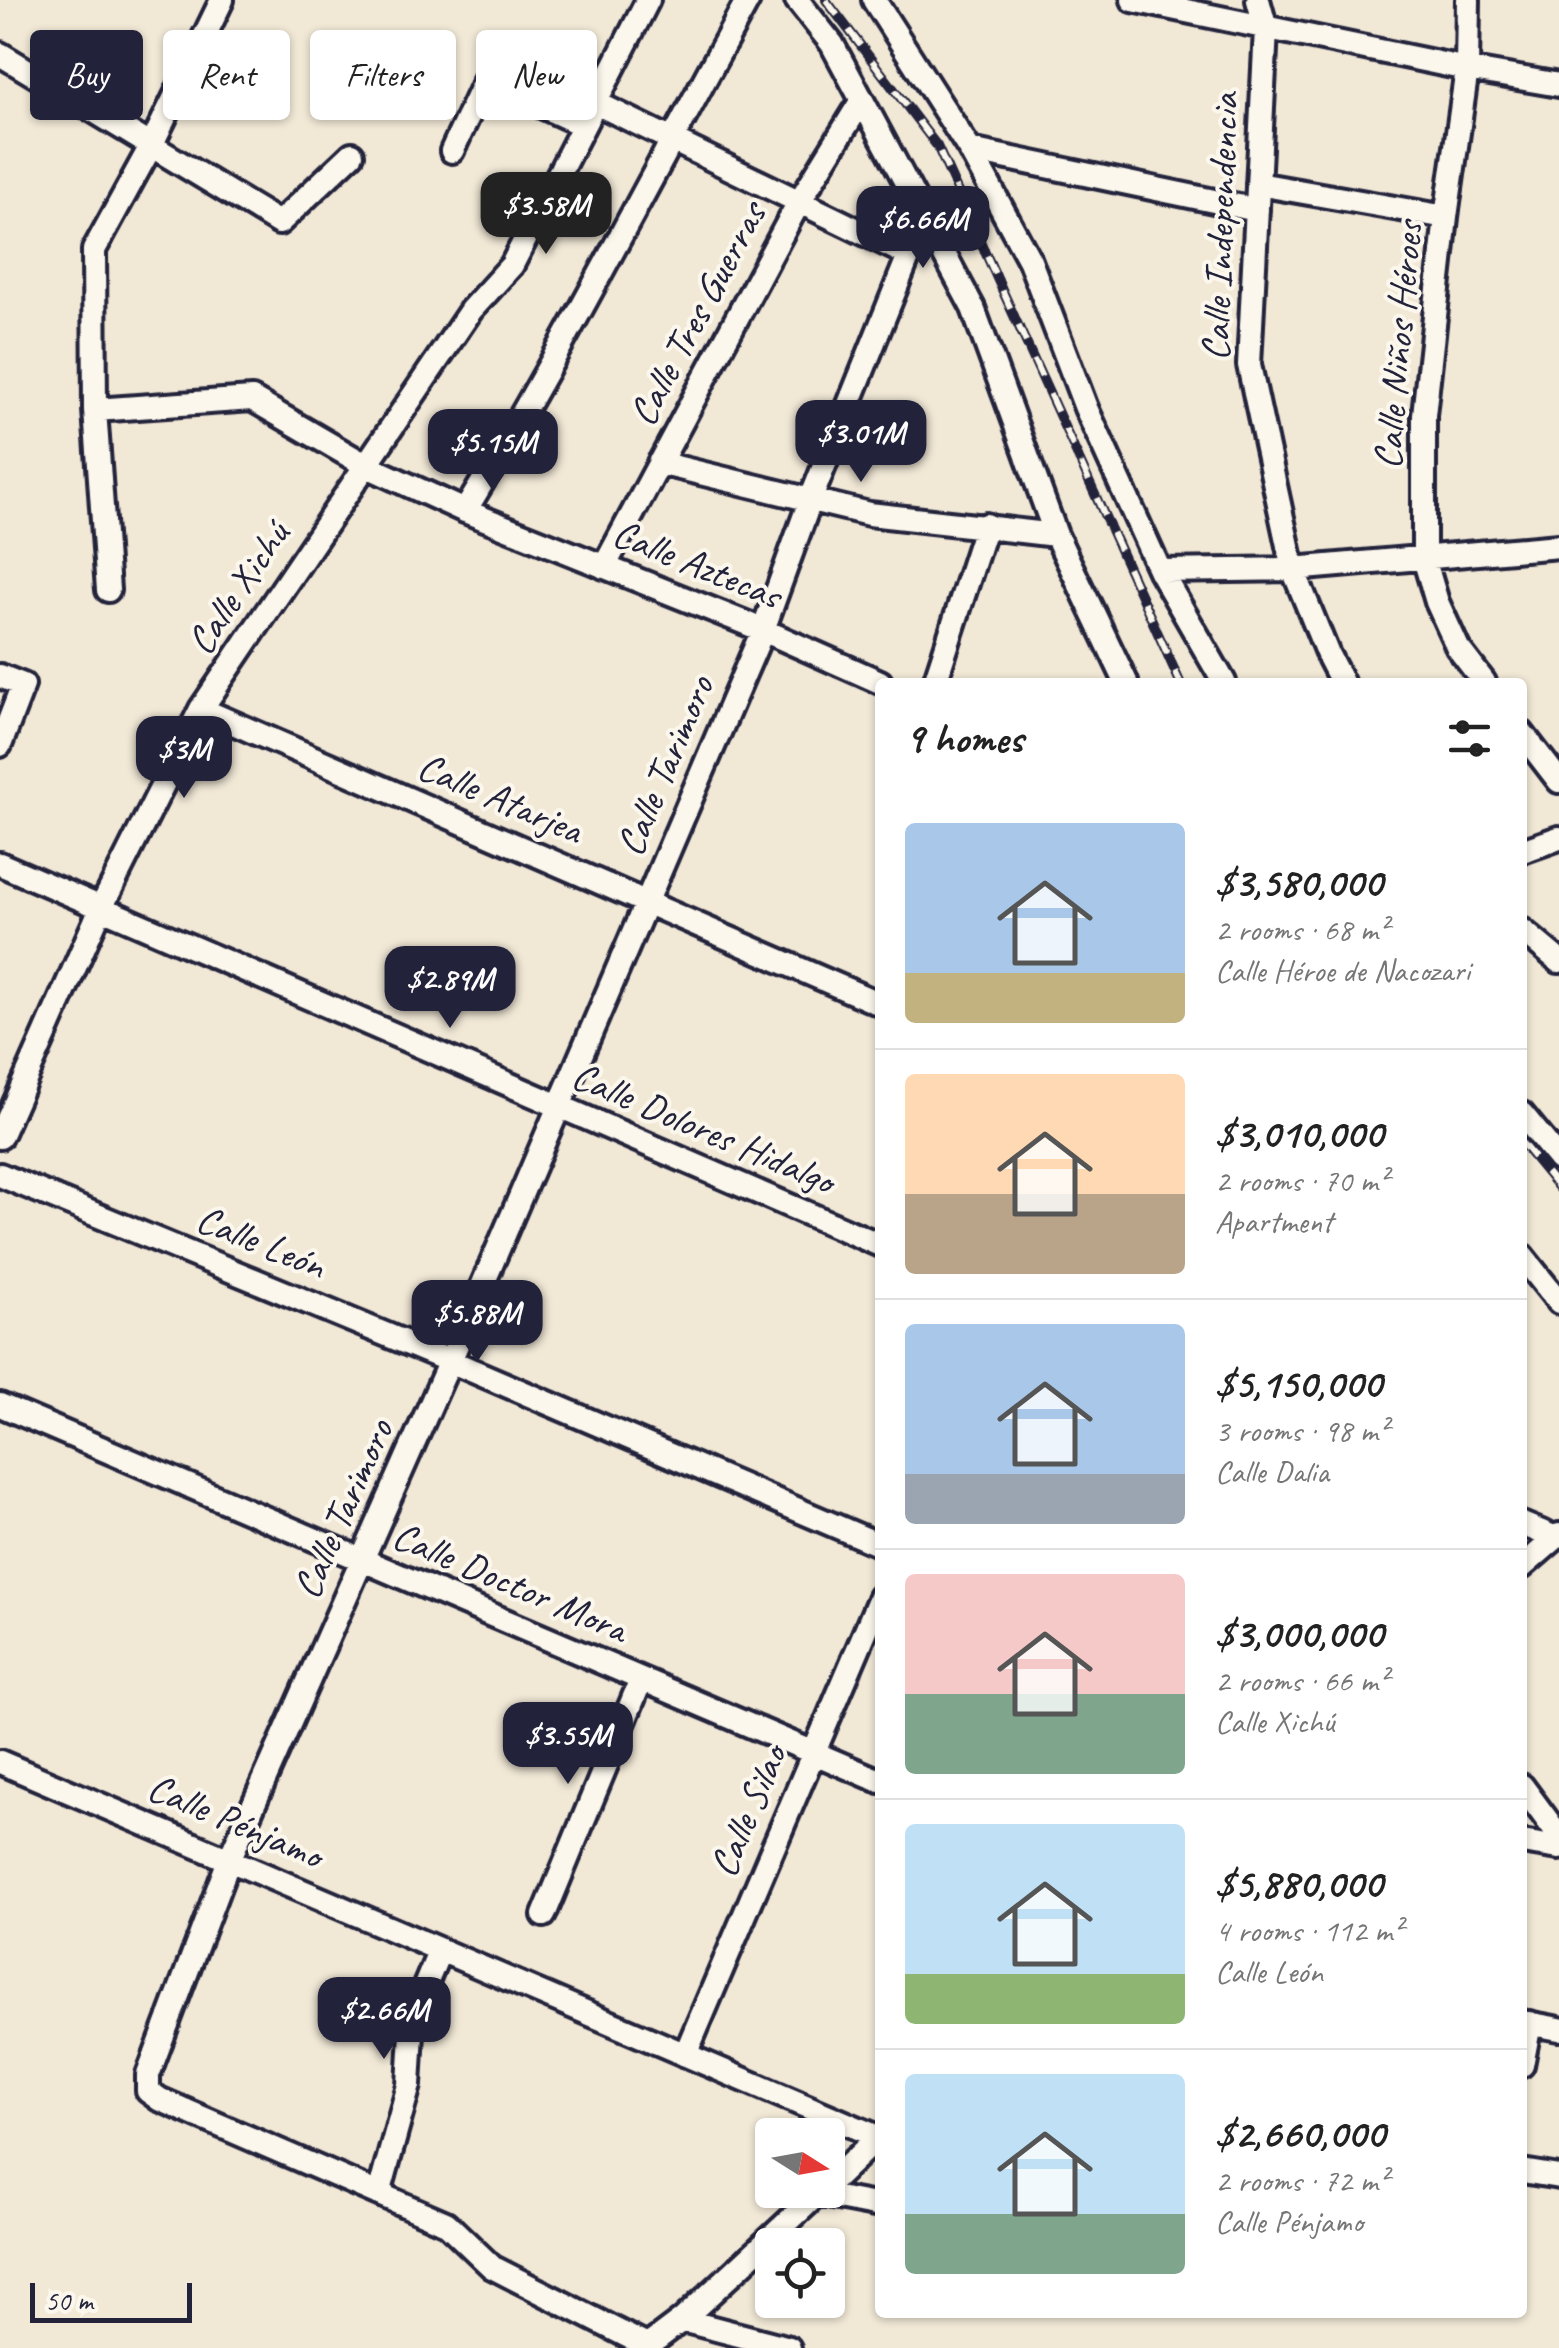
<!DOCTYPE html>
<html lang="en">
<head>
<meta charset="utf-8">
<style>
	:root { --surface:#fff; --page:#f2f2f2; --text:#222; --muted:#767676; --line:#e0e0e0; --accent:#22223b }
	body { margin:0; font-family:Caveat,sans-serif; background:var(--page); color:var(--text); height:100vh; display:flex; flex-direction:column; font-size:38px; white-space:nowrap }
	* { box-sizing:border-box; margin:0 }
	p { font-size:32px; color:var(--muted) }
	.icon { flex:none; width:55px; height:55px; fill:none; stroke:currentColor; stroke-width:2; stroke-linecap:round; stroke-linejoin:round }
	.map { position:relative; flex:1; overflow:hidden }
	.panel { position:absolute; left:875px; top:678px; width:652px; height:1640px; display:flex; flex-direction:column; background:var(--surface); border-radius:10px; box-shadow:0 2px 8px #0004 }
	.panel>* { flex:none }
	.hud { position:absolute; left:30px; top:30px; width:695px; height:90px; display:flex; gap:20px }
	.needle { width:65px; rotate:101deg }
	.buttons { position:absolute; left:755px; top:2118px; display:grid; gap:20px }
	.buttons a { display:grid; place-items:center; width:90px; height:90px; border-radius:10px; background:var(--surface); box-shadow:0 2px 8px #0004; font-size:50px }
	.scale { position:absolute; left:30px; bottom:25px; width:162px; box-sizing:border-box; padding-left:10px; border:5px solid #22223b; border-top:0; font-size:28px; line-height:35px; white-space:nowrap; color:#22223b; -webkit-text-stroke:8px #fbf7ec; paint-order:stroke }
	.price { position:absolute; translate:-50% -85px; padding:0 22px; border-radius:20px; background:var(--accent); color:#fff; font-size:32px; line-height:65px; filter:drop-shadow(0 2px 5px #0008) }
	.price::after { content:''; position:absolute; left:50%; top:60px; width:30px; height:22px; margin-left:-15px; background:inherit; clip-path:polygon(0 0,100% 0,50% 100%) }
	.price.selected { background:#222; color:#fff }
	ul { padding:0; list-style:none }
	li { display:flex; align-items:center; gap:30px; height:250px; padding:0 30px }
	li+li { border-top:2px solid var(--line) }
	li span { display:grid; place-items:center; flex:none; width:280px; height:200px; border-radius:10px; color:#555 }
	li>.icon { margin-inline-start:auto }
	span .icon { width:120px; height:120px; fill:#fffc; stroke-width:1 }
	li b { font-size:42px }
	h2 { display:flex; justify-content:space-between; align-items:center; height:120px; padding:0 30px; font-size:42px }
	.tag { padding:0 35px; border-radius:10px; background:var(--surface); box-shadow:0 2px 8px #0004; font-size:35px; line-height:90px }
	.tag.selected { background:var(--accent); color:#fff }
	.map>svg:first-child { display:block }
</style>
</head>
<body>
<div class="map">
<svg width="1559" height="2348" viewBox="0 0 1559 2348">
	<rect width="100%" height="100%" fill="#f1e8d6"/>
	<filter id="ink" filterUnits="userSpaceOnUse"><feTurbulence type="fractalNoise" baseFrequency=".01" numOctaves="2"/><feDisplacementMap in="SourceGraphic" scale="20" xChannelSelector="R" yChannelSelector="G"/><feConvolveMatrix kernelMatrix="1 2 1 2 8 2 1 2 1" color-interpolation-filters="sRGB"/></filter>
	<g filter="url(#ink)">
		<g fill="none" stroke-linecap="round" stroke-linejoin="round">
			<!-- minor casing -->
			<g stroke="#22223b" stroke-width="30">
				<path id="minor" d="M797 0 832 44 973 308 1056 535 1126 682
					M874 0 970 150 1030 261 1086 408 1160 571 1224 682
					M1133 0 1467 69 1559 85
					M1258 0 1266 29 1249 365 1293 569 1328 655 1342 682
					M1468 0 1467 69 1446 217 1424 415V558L1437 602 1458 648 1484 682
					M0 54 279 223 352 154
					M594 102 909 255
					M970 150 1257 210
					M452 151 485 80 583 125
					M1258 184 1446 217
					M95 410 252 399 367 466 465 511 763 630 880 682
					M659 463 869 514 1056 535
					M465 511C566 345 654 171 748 0
					M604 567 799 202 862 100
					M1160 571 1293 569 1559 546
					M108 590 95 410 94 250 151 146 222 0
					M0 676 23 685 0 745
					M935 682 986 525
					M201 709 880 1004
					M1522 733 1559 781
					M1522 851 1559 838
					M0 864 880 1245
					M1522 930 1559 961
					M1522 1114 1559 1159
					M0 1137 101 908 201 709 471 310 512 265 648 0
					M0 1175 450 1361 880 1545
					M1522 1256 1559 1302
					M0 1405 880 1781
					M1522 1524 1556 1538
					M1522 1567 1559 1535
					M0 1762 878 2137
					M1522 1786 1559 1836
					M1522 1842 1559 1848
					M544 1915 641 1680
					M1522 2022 1559 2029
					M685 2055 880 1597
					M1522 2065 1530 2023
					M1522 2171 1559 2177
					M828 2185 880 2135
					M379 2194 409 2085 413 2015 440 1950
					M817 2194 880 2206
					M682 2320 789 2348
					M647 2346 492 2267 446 2223 159 2099 148 2091V2075L229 1860 450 1361 763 630 810 501 909 255 933 234
					M645 2348 682 2320 822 2190"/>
			</g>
			<!-- minor -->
			<use href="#minor" stroke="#fbf7ec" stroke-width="22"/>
			<!-- rail casing -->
			<g stroke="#22223b" stroke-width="10">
				<path id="rail" d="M826 0 937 146 1180 682
					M1522 1143 1559 1188"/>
			</g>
			<!-- rail -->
			<use href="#rail" stroke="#fbf7ec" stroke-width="6" stroke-dasharray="19" stroke-linecap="butt"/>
		</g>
	</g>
	<g text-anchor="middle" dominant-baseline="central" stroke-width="8" stroke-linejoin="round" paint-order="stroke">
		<!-- street labels -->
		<g font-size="40" fill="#22223b" stroke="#fbf7ec">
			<text transform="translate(1220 227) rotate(-88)">Calle Independencia</text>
			<text transform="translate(697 314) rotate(-62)">Calle Tres Guerras</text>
			<text transform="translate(1398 345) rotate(-85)">Calle Niños Héroes</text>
			<text transform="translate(697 564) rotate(22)">Calle Aztecas</text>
			<text transform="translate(238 588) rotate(-56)">Calle Xichú</text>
			<text transform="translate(665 766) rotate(-67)">Calle Tarimoro</text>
			<text transform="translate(500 798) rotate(23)">Calle Atarjea</text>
			<text transform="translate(703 1128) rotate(23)">Calle Dolores Hidalgo</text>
			<text transform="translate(261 1242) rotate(22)">Calle León</text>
			<text transform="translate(343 1509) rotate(-66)">Calle Tarimoro</text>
			<text transform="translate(510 1582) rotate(23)">Calle Doctor Mora</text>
			<text transform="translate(748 1811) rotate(-67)">Calle Silao</text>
			<text transform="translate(235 1821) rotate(23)">Calle Pénjamo</text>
		</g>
	</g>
</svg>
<div class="buttons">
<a><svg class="needle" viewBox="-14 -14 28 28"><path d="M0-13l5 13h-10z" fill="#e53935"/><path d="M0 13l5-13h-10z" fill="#767676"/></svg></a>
<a><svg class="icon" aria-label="locate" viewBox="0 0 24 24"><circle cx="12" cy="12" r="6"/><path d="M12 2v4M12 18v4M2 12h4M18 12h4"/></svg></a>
</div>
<div class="scale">50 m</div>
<b class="price selected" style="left:546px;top:257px">$3.58M</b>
<b class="price" style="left:923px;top:271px">$6.66M</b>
<b class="price" style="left:861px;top:485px">$3.01M</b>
<b class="price" style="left:493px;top:494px">$5.15M</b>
<b class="price" style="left:184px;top:801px">$3M</b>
<b class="price" style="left:450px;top:1031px">$2.89M</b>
<b class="price" style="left:477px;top:1365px">$5.88M</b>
<b class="price" style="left:568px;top:1787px">$3.55M</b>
<b class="price" style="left:384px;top:2062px">$2.66M</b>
<div class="hud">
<a class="tag selected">Buy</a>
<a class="tag">Rent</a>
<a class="tag">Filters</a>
<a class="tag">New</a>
</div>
<section class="panel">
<h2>9 homes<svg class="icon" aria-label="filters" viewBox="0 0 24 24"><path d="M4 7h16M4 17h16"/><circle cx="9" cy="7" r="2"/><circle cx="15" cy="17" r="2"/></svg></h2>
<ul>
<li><span style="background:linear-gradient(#a9c7e8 75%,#c2b280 0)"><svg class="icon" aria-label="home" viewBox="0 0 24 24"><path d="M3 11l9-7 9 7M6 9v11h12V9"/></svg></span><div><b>$3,580,000</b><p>2 rooms · 68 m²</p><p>Calle Héroe de Nacozari</p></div></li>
<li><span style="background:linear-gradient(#ffd9b3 60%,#b9a48a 0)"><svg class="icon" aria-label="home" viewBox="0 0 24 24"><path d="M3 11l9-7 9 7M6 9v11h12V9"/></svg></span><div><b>$3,010,000</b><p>2 rooms · 70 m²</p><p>Apartment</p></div></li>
<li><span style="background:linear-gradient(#a9c7e8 75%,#9aa5b1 0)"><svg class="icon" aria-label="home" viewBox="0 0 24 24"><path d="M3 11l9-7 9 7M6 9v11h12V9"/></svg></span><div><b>$5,150,000</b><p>3 rooms · 98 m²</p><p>Calle Dalia</p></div></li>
<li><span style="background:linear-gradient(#f6c9c9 60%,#7fa58c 0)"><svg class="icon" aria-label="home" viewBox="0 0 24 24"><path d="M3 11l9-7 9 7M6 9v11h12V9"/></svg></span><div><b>$3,000,000</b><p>2 rooms · 66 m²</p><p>Calle Xichú</p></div></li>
<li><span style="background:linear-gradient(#bfe0f5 75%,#8fb573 0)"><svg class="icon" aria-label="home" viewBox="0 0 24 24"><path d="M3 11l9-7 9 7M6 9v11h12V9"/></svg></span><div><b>$5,880,000</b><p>4 rooms · 112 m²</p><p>Calle León</p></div></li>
<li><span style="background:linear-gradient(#bfe0f5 70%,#7fa58c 0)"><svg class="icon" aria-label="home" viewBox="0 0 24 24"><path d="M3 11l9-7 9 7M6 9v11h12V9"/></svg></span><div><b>$2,660,000</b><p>2 rooms · 72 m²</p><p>Calle Pénjamo</p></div></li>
</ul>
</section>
</div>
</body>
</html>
